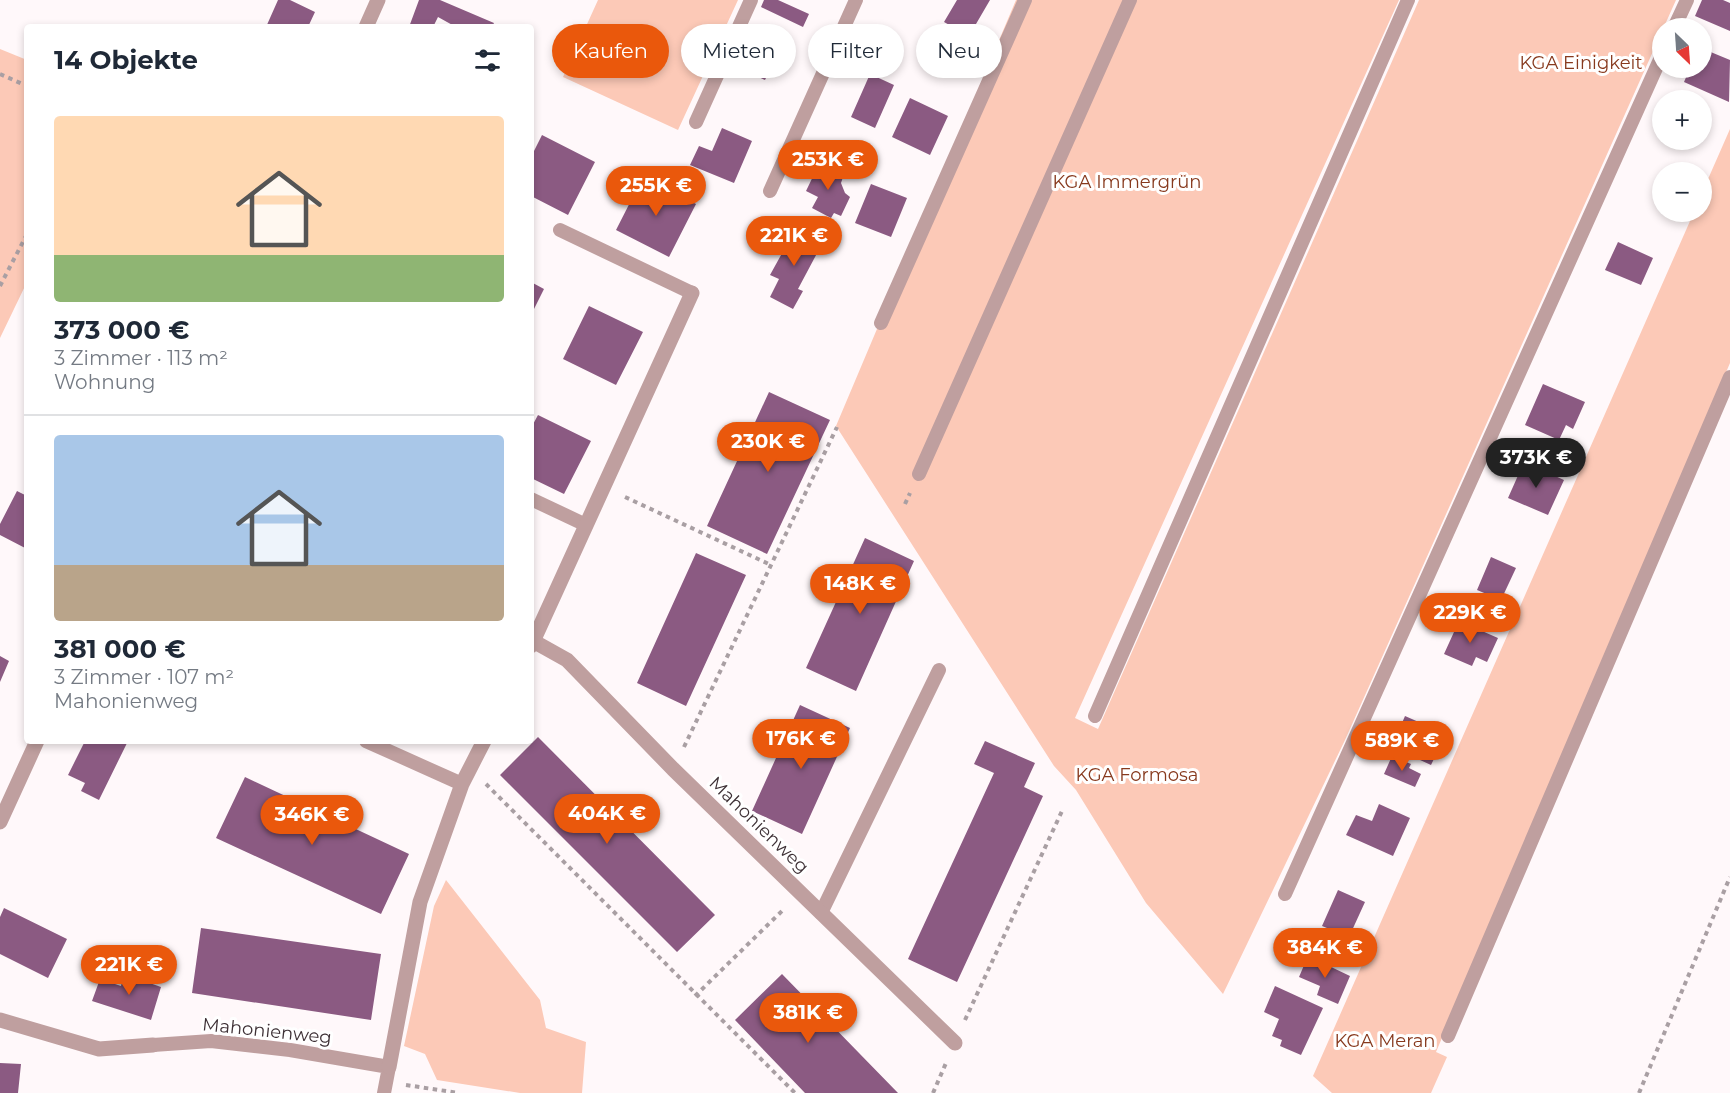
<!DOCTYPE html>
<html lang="de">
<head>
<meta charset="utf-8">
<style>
	:root { --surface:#fff; --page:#f2f2f3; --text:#1f2937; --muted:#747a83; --line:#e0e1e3; --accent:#ea580c }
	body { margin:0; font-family:Montserrat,sans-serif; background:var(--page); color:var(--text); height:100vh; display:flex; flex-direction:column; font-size:22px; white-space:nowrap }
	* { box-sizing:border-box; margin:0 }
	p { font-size:20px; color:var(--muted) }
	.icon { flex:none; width:33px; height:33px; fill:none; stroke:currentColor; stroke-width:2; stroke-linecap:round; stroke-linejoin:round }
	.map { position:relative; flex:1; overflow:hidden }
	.panel { position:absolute; left:24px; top:24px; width:510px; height:720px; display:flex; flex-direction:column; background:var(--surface); border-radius:6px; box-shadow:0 3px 9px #0003 }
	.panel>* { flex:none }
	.guide { position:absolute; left:552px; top:24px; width:570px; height:54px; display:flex; gap:12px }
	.needle { width:39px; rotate:155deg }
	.controls { position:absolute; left:1652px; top:18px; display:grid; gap:12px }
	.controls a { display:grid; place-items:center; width:60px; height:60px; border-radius:50%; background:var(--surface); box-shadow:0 3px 9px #0003; font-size:30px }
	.price { position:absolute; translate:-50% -51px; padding:0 14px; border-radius:21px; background:var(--accent); color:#fff; font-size:20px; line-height:39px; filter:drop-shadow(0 2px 3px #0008) }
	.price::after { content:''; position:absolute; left:50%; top:36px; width:18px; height:14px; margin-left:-9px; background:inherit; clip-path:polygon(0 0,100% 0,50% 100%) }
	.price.on { background:#222; color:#fff }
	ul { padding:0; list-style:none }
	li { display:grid; align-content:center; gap:12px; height:318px; padding:0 30px }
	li+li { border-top:2px solid var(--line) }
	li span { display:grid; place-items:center; height:186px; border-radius:6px; color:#555 }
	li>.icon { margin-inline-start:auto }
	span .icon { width:108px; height:108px; fill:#fffc; stroke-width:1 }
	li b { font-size:26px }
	h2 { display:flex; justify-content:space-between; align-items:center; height:72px; padding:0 30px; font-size:26px }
	.chip { padding:0 21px; border-radius:27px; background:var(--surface); box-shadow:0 3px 9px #0003; font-size:21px; line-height:54px }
	.chip.on { background:var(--accent); color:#fff }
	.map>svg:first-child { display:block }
</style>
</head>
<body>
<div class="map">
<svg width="1730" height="1093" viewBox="0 0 1730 1093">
	<rect width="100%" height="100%" fill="#fff8fa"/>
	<!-- green -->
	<path fill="#fcc9b7" d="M598 0H738L678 130 563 77Z
		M1016 0H1399L1075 718 1098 729 1419 0H1676L1345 740 1223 994 1146 903 1076 790 1054 766 836 426Z
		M0 49 27 60V282L0 338Z
		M1730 129V363L1436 1052 1447 1057 1431 1093H1332L1313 1076 1694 212H1701V195Z
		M446 880 540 1000 546 1028 586 1042 582 1093H520L437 1080 425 1054 404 1046 434 906Z"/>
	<!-- building -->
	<path fill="#8b5a82" d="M278 0H290L315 12 308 27H266Z
		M419 0H440L494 23 492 27H456L438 17 433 27H409Z
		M764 0H778L809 14 803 27 761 7Z
		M957 0H990L969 36 944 22Z
		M1702 0H1723L1730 3V31L1695 16Z
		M751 34 780 48 765 80 736 67Z
		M1701 48 1730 60 1729 102 1684 82 1690 68H1701Z
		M870 74 894 85 875 128 851 117Z
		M910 98 948 116 930 155 892 137Z
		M722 128 752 141 734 183 690 165 699 146 712 151Z
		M542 135 595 162 568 215 531 196V157Z
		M820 162 844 174 841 183 845 193 850 197 841 216 834 213 831 218 812 208 818 197 806 191Z
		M643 177 696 204 669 257 616 230Z
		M871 184 907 198 891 237 855 223Z
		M796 228 823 242 798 289 803 291 793 309 770 297 779 279 770 275Z
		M1618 242 1653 258 1641 285 1605 270Z
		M531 282 544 289 531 315Z
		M589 306 643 332 616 385 563 359Z
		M1543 384 1585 402 1573 429 1566 425 1559 440 1525 425Z
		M769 392 830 420 767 554 707 526Z
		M538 415 591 441 564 494 531 478V428Z
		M1524 462 1564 480 1548 515 1508 498Z
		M17 491 27 496V549L0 535V524Z
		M865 538 914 561 856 691 806 668Z
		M696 553 746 575 686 706 637 683Z
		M1491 557 1516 568 1501 600 1477 590Z
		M1475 593 1501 605 1493 624 1467 612Z
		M1459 621 1498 638 1487 662 1476 657 1472 666 1444 654Z
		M0 656 9 661 0 682Z
		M800 705 850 728 802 834 752 811Z
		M1405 716 1446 734 1431 765 1407 754 1406 757 1390 751Z
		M538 737 715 915 677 952 500 775Z
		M85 741H128L99 800 81 791 85 783 68 775Z
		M985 741 1035 763 1024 787 1043 796 957 982 908 959 994 773 974 764Z
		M1392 756 1411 764 1409 768 1421 774 1415 787 1384 774Z
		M245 777 409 854 381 914 216 838Z
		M1379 804 1410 818 1393 856 1346 835 1356 815 1372 821Z
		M1338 890 1365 902 1349 937 1322 926Z
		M4 908 67 939 48 978 0 954V917Z
		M201 928 381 954 371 1020 192 993Z
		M1308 956 1350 976 1338 1004 1317 995 1320 986 1299 977Z
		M124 974 161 987 151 1020 92 1001 100 979 121 986Z
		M782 974 898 1093H805L735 1020Z
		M1275 986 1323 1008 1301 1055 1280 1046 1282 1040 1272 1036 1279 1019 1264 1012Z
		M0 1063 21 1064 18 1093H0Z"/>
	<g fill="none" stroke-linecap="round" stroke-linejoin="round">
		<!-- path -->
		<path stroke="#a99fa3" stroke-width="4" stroke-dasharray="4.5 4.5" stroke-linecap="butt" d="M0 74 27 86
			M0 286 27 234
			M625 497 771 565
			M905 504 910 493
			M684 747 837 427
			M486 784 795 1093
			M695 996 785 908
			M965 1020 1062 811
			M406 1085 459 1093
			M933 1093 946 1063
			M1639 1093 1730 877"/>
		<!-- service -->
		<path stroke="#bf9f9f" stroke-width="14" d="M1674 28 1687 0
			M696 122 751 0
			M770 191 856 0
			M560 230 692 293
			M881 323 1025 0
			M919 474 1130 0
			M531 499 586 525
			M1095 716 1408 0
			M366 741 462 784
			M1285 894 1662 55
			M821 913 939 670
			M1448 1036 1730 377
			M153 1045 211 1041 290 1050 389 1067 384 1093"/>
		<!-- minor -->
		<path stroke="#bf9f9f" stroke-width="15" d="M366 27 378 0
			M533 641 567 660 673 769 955 1043
			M531 646 692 293
			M0 822 37 741
			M0 1020 99 1049 153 1045
			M389 1067 420 902 462 784 484 741"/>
	</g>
	<g text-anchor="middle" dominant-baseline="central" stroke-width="6" stroke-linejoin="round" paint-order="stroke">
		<!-- park labels -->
		<g font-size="18" fill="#87391d" stroke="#fff">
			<text x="1581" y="63">KGA Einigkeit</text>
			<text x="1127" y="182">KGA Immergrün</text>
			<text x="1137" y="775">KGA Formosa</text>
			<text x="1385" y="1041">KGA Meran</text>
		</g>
		<!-- street labels -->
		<g font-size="18" fill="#3d3035" stroke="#fff">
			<text transform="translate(759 825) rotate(44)">Mahonienweg</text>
			<text transform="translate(267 1031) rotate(6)">Mahonienweg</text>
		</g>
	</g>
</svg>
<div class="controls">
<a><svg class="needle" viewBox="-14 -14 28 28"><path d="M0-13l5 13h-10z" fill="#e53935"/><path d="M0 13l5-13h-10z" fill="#747a83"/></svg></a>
<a>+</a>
<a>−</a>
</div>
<b class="price" style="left:828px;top:191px">253K €</b>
<b class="price" style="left:656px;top:217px">255K €</b>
<b class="price" style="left:794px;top:267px">221K €</b>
<b class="price" style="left:768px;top:473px">230K €</b>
<b class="price on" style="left:1536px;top:489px">373K €</b>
<b class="price" style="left:860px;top:615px">148K €</b>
<b class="price" style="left:1470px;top:644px">229K €</b>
<b class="price" style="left:801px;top:770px">176K €</b>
<b class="price" style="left:1402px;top:772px">589K €</b>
<b class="price" style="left:607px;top:845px">404K €</b>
<b class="price" style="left:312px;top:846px">346K €</b>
<b class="price" style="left:1325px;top:979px">384K €</b>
<b class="price" style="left:129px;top:996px">221K €</b>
<b class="price" style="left:808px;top:1044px">381K €</b>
<div class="guide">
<a class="chip on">Kaufen</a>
<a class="chip">Mieten</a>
<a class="chip">Filter</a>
<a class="chip">Neu</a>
</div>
<section class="panel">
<h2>14 Objekte<svg class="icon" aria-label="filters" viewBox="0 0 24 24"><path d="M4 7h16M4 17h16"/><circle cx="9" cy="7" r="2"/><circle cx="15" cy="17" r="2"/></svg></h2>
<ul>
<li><span style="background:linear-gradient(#ffd9b3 75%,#8fb573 0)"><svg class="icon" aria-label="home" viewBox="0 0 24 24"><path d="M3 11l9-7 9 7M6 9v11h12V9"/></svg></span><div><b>373 000 €</b><p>3 Zimmer · 113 m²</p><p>Wohnung</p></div></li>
<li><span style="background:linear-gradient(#a9c7e8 70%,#b9a48a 0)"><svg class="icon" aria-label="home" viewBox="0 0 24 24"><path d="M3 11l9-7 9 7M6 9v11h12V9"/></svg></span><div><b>381 000 €</b><p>3 Zimmer · 107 m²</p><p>Mahonienweg</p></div></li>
</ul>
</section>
</div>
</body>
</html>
